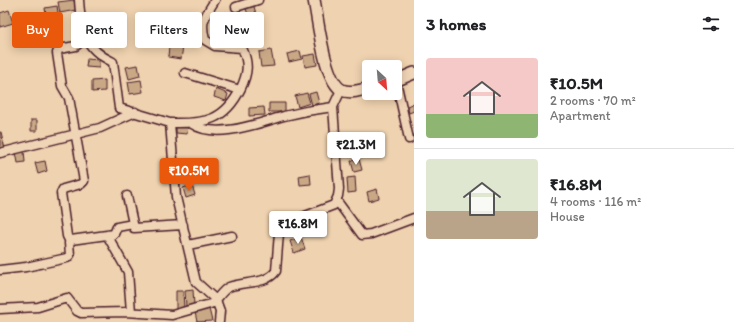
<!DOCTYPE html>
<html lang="en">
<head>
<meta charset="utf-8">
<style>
	:root { --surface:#fff; --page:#f2f2f2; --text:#202124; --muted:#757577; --line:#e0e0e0; --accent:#ea580c }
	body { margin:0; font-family:Itim,sans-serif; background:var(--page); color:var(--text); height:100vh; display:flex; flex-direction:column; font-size:15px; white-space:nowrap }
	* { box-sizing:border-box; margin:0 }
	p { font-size:13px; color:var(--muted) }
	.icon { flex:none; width:22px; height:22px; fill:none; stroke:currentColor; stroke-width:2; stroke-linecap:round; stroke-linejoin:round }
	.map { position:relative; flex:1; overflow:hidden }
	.sheet { display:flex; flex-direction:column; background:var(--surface); width:320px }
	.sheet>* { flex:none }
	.top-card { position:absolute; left:12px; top:12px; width:342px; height:36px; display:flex; gap:8px }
	.needle { width:26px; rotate:154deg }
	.tools { position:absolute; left:362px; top:60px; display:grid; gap:8px }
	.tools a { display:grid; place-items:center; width:40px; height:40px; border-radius:4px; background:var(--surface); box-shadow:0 2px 10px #0003; font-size:20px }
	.price { position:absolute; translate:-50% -34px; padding:0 9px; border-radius:4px; background:#fff; color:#222; font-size:13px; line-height:26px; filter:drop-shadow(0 1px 2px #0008) }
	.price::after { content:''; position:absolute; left:50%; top:24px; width:12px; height:9px; margin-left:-6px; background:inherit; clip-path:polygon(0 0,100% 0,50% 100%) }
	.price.current { background:var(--accent); color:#fff }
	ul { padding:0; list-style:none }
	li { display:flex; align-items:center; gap:12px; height:100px; padding:0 12px }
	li+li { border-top:1px solid var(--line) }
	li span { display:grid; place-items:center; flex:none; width:112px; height:80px; border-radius:4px; color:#555 }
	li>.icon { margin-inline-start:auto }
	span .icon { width:48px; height:48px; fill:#fffc; stroke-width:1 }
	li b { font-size:17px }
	h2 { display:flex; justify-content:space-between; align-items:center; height:48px; padding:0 12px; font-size:17px }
	.chip { padding:0 14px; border-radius:4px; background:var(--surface); box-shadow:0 2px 10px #0003; font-size:14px; line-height:36px }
	.chip.current { background:var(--accent); color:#fff }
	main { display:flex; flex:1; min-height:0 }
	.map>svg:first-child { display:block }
</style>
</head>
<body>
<main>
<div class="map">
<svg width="414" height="322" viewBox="0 0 414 322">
	<rect width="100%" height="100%" fill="#efd2af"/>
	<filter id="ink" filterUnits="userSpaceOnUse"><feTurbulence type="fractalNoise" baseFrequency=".025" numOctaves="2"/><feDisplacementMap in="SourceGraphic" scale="8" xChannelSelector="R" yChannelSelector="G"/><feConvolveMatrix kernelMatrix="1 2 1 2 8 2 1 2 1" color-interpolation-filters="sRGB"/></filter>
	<g filter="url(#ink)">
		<!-- building -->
		<path fill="#c9a886" stroke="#4a1f2b" d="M74 0 76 10 60 13 58 2Z
			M253 3 258 21 251 23 245 6Z
			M57 6 58 13 46 15 45 8Z
			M9 10 13 23 0 27V13Z
			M169 46 183 47 181 59 168 57Z
			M271 50 274 66 261 67 259 52Z
			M300 51 302 59 289 62 287 54Z
			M315 54 317 65 305 67 303 56Z
			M87 59 99 60V68L86 67Z
			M138 65 140 76 129 79 126 67Z
			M105 80V91L92 92V81Z
			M141 80 143 92 130 94 128 82Z
			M216 89 228 94 226 101 214 97Z
			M316 92 319 103 312 105 309 94Z
			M307 93 310 103 298 107 295 96Z
			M269 103H285V112H269Z
			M414 103V111L409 113 407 106Z
			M264 107 265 115 249 116V108Z
			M31 120H37V131H31Z
			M176 125 188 126 187 134 176 133Z
			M0 132H1L5 149 0 150Z
			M24 151 25 162 18 163 16 152Z
			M359 159 362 170 354 172 351 161Z
			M45 161 47 171 38 174 35 163Z
			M310 174 311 184 300 185 299 176Z
			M355 177 356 192 348 193 347 178Z
			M192 185 195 195 186 198 183 188Z
			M377 189 379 198 369 201 367 192Z
			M301 237 305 249 294 253 290 241Z
			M193 290 194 305 186 306 185 291Z
			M176 291H183L184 309H176Z
			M209 309 212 321 197 322 195 312Z"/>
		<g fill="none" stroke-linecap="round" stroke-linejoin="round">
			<!-- street casing -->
			<g stroke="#4a1f2b" stroke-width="11">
				<path id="street" d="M79 0C81 30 84 49 113 62L119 108 170 123 176 197 196 282 216 300 220 311 219 322
					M236 7 258 0
					M185 73 240 90
					M396 81 409 139
					M170 123C205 124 225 121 241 88 248 73 249 63 242 48L215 46 205 40C200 20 205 17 215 0
					M192 124C216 140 259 123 284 116 300 112 316 109 333 107
					M0 153 100 128 135 112
					M127 196 134 228 183 225
					M337 201 362 235 371 234 414 218
					M107 235 128 272 131 312
					M70 242 67 236 61 193 63 189 81 184 84 181 69 98 62 86 57 53 59 49 76 46 86 38
					M188 245 232 236
					M0 270 26 267 67 258 70 255 69 243 71 240 114 234 117 227 133 224
					M216 300C220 295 224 289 229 287 244 281 266 285 276 271L279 233 282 225 334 205 338 196 339 189 333 107 341 90
					M0 309 38 307 67 298 77 311 81 313 126 312 172 315 217 302"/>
			</g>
			<!-- secondary casing -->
			<g stroke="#4a1f2b" stroke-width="14">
				<path id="secondary" d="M314 0C318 19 324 81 342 90 350 94 361 90 369 88
					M395 81 414 73"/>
			</g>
			<!-- street -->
			<use href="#street" stroke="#f0d4b6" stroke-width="8"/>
			<!-- secondary -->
			<use href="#secondary" stroke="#f0d4b6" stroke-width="11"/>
		</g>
	</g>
</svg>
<div class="tools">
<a><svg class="needle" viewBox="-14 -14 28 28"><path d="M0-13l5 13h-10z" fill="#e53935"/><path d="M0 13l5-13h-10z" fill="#757577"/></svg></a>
</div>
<b class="price" style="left:356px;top:166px">₹21.3M</b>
<b class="price current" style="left:189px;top:192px">₹10.5M</b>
<b class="price" style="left:298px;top:245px">₹16.8M</b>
<div class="top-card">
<a class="chip current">Buy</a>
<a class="chip">Rent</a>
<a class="chip">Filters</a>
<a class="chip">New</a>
</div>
</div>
<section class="sheet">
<h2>3 homes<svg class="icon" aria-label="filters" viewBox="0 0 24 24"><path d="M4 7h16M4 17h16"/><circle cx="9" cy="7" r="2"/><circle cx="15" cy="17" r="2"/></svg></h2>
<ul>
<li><span style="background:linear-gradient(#f6c9c9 70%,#8fb573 0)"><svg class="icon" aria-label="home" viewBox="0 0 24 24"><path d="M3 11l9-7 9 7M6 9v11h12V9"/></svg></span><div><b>₹10.5M</b><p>2 rooms · 70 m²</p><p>Apartment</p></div></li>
<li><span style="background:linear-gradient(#dfe7d0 65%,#b9a48a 0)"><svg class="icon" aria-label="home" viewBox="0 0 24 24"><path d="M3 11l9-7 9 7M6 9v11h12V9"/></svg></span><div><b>₹16.8M</b><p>4 rooms · 116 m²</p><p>House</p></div></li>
</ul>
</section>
</main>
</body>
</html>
